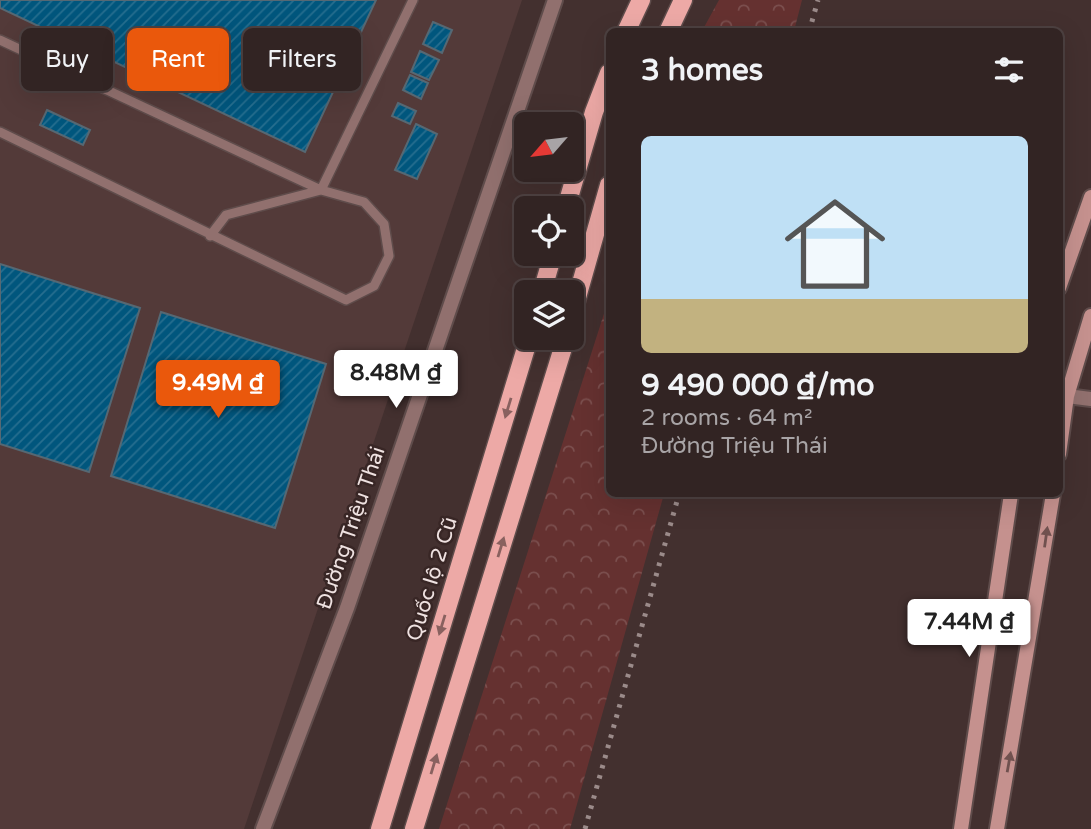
<!DOCTYPE html>
<html lang="en">
<head>
<meta charset="utf-8">
<style>
	:root { --surface:#322423; --page:#3a2c2b; --text:#f1f3f6; --muted:#a8a4a6; --line:#4d4141; --accent:#ea580c }
	body { margin:0; font-family:"Varela Round",sans-serif; background:var(--page); color:var(--text); height:100vh; display:flex; flex-direction:column; font-size:26px; white-space:nowrap }
	* { box-sizing:border-box; margin:0 }
	p { font-size:23px; color:var(--muted) }
	.icon { flex:none; width:38px; height:38px; fill:none; stroke:currentColor; stroke-width:2; stroke-linecap:round; stroke-linejoin:round }
	.map { position:relative; flex:1; overflow:hidden }
	.details { position:absolute; left:606px; top:28px; width:457px; height:469px; display:flex; flex-direction:column; background:var(--surface); border-radius:10px; box-shadow:0 7px 28px #0002,0 0 0 2px var(--line) }
	.details>* { flex:none }
	.hud { position:absolute; left:21px; top:28px; width:480px; height:63px; display:flex; gap:14px }
	.needle { width:46px; rotate:242deg }
	.buttons { position:absolute; left:514px; top:112px; display:grid; gap:14px }
	.buttons a { display:grid; place-items:center; width:70px; height:70px; border-radius:10px; background:var(--surface); box-shadow:0 7px 28px #0002,0 0 0 2px var(--line); font-size:35px }
	.price { position:absolute; translate:-50% -60px; padding:0 16px; border-radius:7px; background:#fff; color:#222; font-size:23px; line-height:46px; filter:drop-shadow(0 2px 4px #0008) }
	.price::after { content:''; position:absolute; left:50%; top:42px; width:21px; height:16px; margin-left:-10px; background:inherit; clip-path:polygon(0 0,100% 0,50% 100%) }
	.price.selected { background:var(--accent); color:#fff }
	ul { padding:0; list-style:none }
	li { display:grid; align-content:center; gap:14px; height:371px; padding:0 35px }
	li span { display:grid; place-items:center; height:217px; border-radius:10px; color:#555 }
	li>.icon { margin-inline-start:auto }
	span .icon { width:126px; height:126px; fill:#fffc; stroke-width:1 }
	li b { font-size:30px }
	h2 { display:flex; justify-content:space-between; align-items:center; height:84px; padding:0 35px; font-size:30px }
	.chip { padding:0 24px; border-radius:10px; background:var(--surface); box-shadow:0 7px 28px #0002,0 0 0 2px var(--line); font-size:24px; line-height:63px }
	.chip.selected { background:var(--accent); color:#fff }
	.map>svg:first-child { display:block }
</style>
</head>
<body>
<div class="map">
<svg width="1091" height="829" viewBox="0 0 1091 829">
	<defs>
		<pattern id="forest-crowns" width="20" height="18" patternUnits="userSpaceOnUse" patternTransform="scale(1.75)"><rect width="20" height="18" fill="#653130"/><path d="M2 6a3 3 0 1 1 6 0M12 15a3 3 0 1 1 6 0" fill="none" stroke="#7b4f4e"/></pattern>
		<pattern id="building-hatch" width="6" height="6" patternUnits="userSpaceOnUse" patternTransform="scale(1.75)"><rect width="6" height="6" fill="#00567d"/><path d="M-1 1l2-2M0 6l6-6M5 7l2-2" fill="none" stroke="#266e8f"/></pattern>
	</defs>
	<rect width="100%" height="100%" fill="#43302f"/>
	<!-- built -->
	<path fill="#533a39" d="M0 0H522L244 829H0Z"/>
	<!-- forest -->
	<path fill="url(#forest-crowns)" d="M719 0H802L794 31H702Z
		M609 298V494H664L570 829H439Z"/>
	<!-- building -->
	<path fill="url(#building-hatch)" stroke="#566873" stroke-width="2" d="M0 0H376L305 152 0 8Z
		M433 22 452 30 442 53 423 44Z
		M420 51 439 60 429 80 411 72Z
		M410 75 428 83 421 99 403 90Z
		M398 103 416 111 410 124 392 116Z
		M47 110 90 130 83 145 40 125Z
		M416 124 437 134 417 179 395 170Z
		M0 264 140 308 89 472 0 444Z
		M161 312 326 364 275 528 111 476Z"/>
	<g fill="none" stroke-linecap="round" stroke-linejoin="round">
		<!-- lane casing -->
		<g stroke="#5f4c4b" stroke-width="12">
			<path id="lane" d="M0 40 321 190 413 0
				M0 132 346 300 374 286 389 256 384 224 364 202 321 190 226 215 210 236"/>
		</g>
		<!-- street casing -->
		<g stroke="#5f4c4b" stroke-width="18">
			<path id="street" d="M1067 396 1091 399
				M263 829 347 608 555 0"/>
		</g>
		<!-- secondary casing -->
		<g stroke="#5f4c4b" stroke-width="18">
			<path id="secondary" d="M1059 288 1091 197
				M1059 454 1067 396 1091 316
				M961 829 1011 494
				M997 829 1053 494"/>
		</g>
		<!-- primary casing -->
		<g stroke="#5f4c4b" stroke-width="21">
			<path id="primary" d="M626 32 641 0
				M668 32 683 0
				M566 208 594 112 609 73
				M542 292 553 254
				M572 315 609 185
				M380 829 529 338
				M414 829 566 338"/>
		</g>
		<!-- lane -->
		<use href="#lane" stroke="#91706e" stroke-width="9"/>
		<!-- street -->
		<use href="#street" stroke="#91706e" stroke-width="14"/>
		<!-- secondary -->
		<use href="#secondary" stroke="#c5918e" stroke-width="14"/>
		<!-- primary -->
		<use href="#primary" stroke="#eda9a6" stroke-width="18"/>
		<!-- rail -->
		<path stroke="#9b8b8a" stroke-width="5" stroke-dasharray="3.5 7" stroke-linecap="butt" d="M809 32 818 0
			M585 829 679 494"/>
	</g>
	<!-- one-way arrows -->
	<defs><path id="oneway-solid" d="M-6-.8H1V-3.2L6.5 0L1 3.2V.8H-6Z" transform="scale(1.75)"/></defs>
	<g fill="#89615f">
		<use href="#oneway-solid" transform="translate(508 408) rotate(107)"/>
		<use href="#oneway-solid" transform="translate(501 547) rotate(-73)"/>
		<use href="#oneway-solid" transform="translate(442 625) rotate(107)"/>
		<use href="#oneway-solid" transform="translate(434 764) rotate(-73)"/>
	</g>
	<g fill="#70514f">
		<use href="#oneway-solid" transform="translate(1046 537) rotate(-82)"/>
		<use href="#oneway-solid" transform="translate(1009 762) rotate(-80)"/>
	</g>
	<g text-anchor="middle" dominant-baseline="central" stroke-width="5" stroke-linejoin="round" paint-order="stroke">
		<!-- street labels -->
		<g font-size="21" fill="#efe2e1" stroke="#382625">
			<text transform="translate(351 528) rotate(-71)">Đường Triệu Thái</text>
			<text transform="translate(432 579) rotate(-73)">Quốc lộ 2 Cũ</text>
		</g>
	</g>
</svg>
<div class="buttons">
<a><svg class="needle" viewBox="-14 -14 28 28"><path d="M0-13l5 13h-10z" fill="#e53935"/><path d="M0 13l5-13h-10z" fill="#a8a4a6"/></svg></a>
<a><svg class="icon" aria-label="locate" viewBox="0 0 24 24"><circle cx="12" cy="12" r="6"/><path d="M12 2v4M12 18v4M2 12h4M18 12h4"/></svg></a>
<a><svg class="icon" aria-label="layers" viewBox="0 0 24 24"><path d="M12 4l9 5-9 5-9-5zM3 14l9 5 9-5"/></svg></a>
</div>
<b class="price" style="left:396px;top:410px">8.48M ₫</b>
<b class="price selected" style="left:218px;top:420px">9.49M ₫</b>
<b class="price" style="left:969px;top:659px">7.44M ₫</b>
<div class="hud">
<a class="chip">Buy</a>
<a class="chip selected">Rent</a>
<a class="chip">Filters</a>
</div>
<section class="details">
<h2>3 homes<svg class="icon" aria-label="filters" viewBox="0 0 24 24"><path d="M4 7h16M4 17h16"/><circle cx="9" cy="7" r="2"/><circle cx="15" cy="17" r="2"/></svg></h2>
<ul>
<li><span style="background:linear-gradient(#bfe0f5 75%,#c2b280 0)"><svg class="icon" aria-label="home" viewBox="0 0 24 24"><path d="M3 11l9-7 9 7M6 9v11h12V9"/></svg></span><div><b>9 490 000 ₫/mo</b><p>2 rooms · 64 m²</p><p>Đường Triệu Thái</p></div></li>
</ul>
</section>
</div>
</body>
</html>
